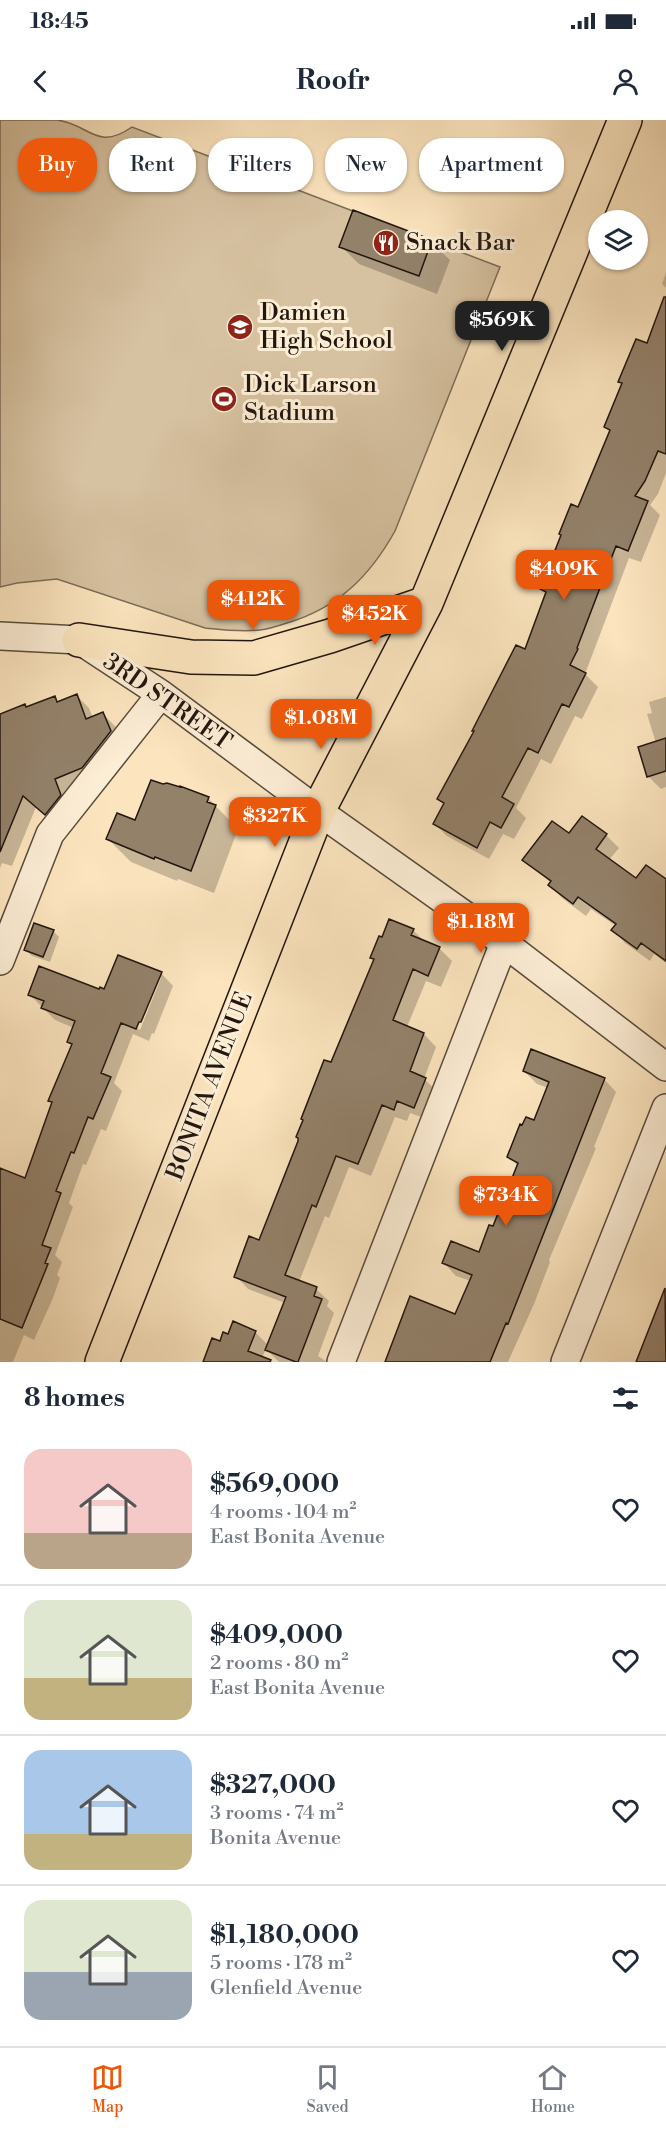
<!DOCTYPE html>
<html lang="en">
<head>
<meta charset="utf-8">
<style>
	:root { --surface:#fff; --page:#f2f2f3; --text:#1f2937; --muted:#747a83; --line:#e0e1e3; --accent:#ea580c }
	body { margin:0; font-family:"Libre Bodoni",serif; background:var(--page); color:var(--text); height:100vh; display:flex; flex-direction:column; font-size:22px; white-space:nowrap }
	* { box-sizing:border-box; margin:0 }
	p { font-size:20px; color:var(--muted) }
	.icon { flex:none; width:33px; height:33px; fill:none; stroke:currentColor; stroke-width:2; stroke-linecap:round; stroke-linejoin:round }
	.map { position:relative; height:1242px; overflow:hidden }
	.side { display:flex; flex-direction:column; background:var(--surface); flex:1 }
	.side>* { flex:none }
	.top-card { position:absolute; left:18px; top:18px; width:630px; height:54px; display:flex; gap:12px }
	.tools { position:absolute; left:588px; top:90px; display:grid; gap:12px }
	.tools a { display:grid; place-items:center; width:60px; height:60px; border-radius:50%; background:var(--surface); box-shadow:0 2px 4px #0004; font-size:30px }
	.price { position:absolute; translate:-50% -51px; padding:0 14px; border-radius:12px; background:var(--accent); color:#fff; font-size:20px; line-height:39px; filter:drop-shadow(0 2px 3px #0008) }
	.price::after { content:''; position:absolute; left:50%; top:36px; width:18px; height:14px; margin-left:-9px; background:inherit; clip-path:polygon(0 0,100% 0,50% 100%) }
	.price.active { background:#222; color:#fff }
	ul { padding:0; list-style:none }
	li { display:flex; align-items:center; gap:18px; height:150px; padding:0 24px }
	li+li { border-top:2px solid var(--line) }
	li span { display:grid; place-items:center; flex:none; width:168px; height:120px; border-radius:18px; color:#555 }
	li>.icon { margin-inline-start:auto }
	span .icon { width:72px; height:72px; fill:#fffc; stroke-width:1 }
	li b { font-size:26px }
	h2 { display:flex; justify-content:space-between; align-items:center; height:72px; padding:0 24px; font-size:26px }
	.chip { padding:0 21px; border-radius:24px; background:var(--surface); box-shadow:0 2px 4px #0004; font-size:21px; line-height:54px }
	.chip.active { background:var(--accent); color:#fff }
	.status { display:flex; justify-content:space-between; align-items:center; height:42px; padding:0 30px; background:var(--surface); direction:ltr }
	.status svg { height:16px; fill:currentColor }
	header { display:flex; justify-content:space-between; align-items:center; height:78px; padding:0 24px; background:var(--surface); font-size:27px; font-weight:700 }
	.tab-bar { display:flex; justify-content:space-around; align-items:center; height:84px; border-top:2px solid var(--line); background:var(--surface); font-size:16px; color:var(--muted) }
	.tab-bar a { display:grid; justify-items:center; gap:3px }
	.tab-bar .active { color:var(--accent) }
	.map>svg:first-child { display:block }
</style>
</head>
<body>
<div class="status"><b>18:45</b><svg viewBox="0 0 49 12"><path d="M0 12V9h3v3zM5 12V6h3v6zM10 12V3h3v9zM15 12V0h3v12zM26 1h20v11H26zM47 4h2v5h-2z"/></svg></div>
<header><svg class="icon" aria-label="back" viewBox="0 0 24 24"><path d="M15 5l-7 7 7 7"/></svg>Roofr<svg class="icon" aria-label="person" viewBox="0 0 24 24"><circle cx="12" cy="8" r="4"/><path d="M4 21q1-7 8-7t8 7"/></svg></header>
<div class="map">
<svg width="666" height="1242" viewBox="0 0 666 1242">
	<rect width="100%" height="100%" fill="#fbe4be"/>
	<filter id="stains"><feTurbulence type="fractalNoise" baseFrequency=".00333" numOctaves="4"/><feColorMatrix values="0 0 0 0 .2 0 0 0 0 .09 0 0 0 0 .02 0 0 0 .5 -.17"/></filter>
	<radialGradient id="worn" r=".72"><stop offset=".6" stop-color="#630" stop-opacity="0"/><stop offset="1" stop-color="#630" stop-opacity=".3"/></radialGradient>
	<!-- green -->
	<path fill="#d6c1a0" stroke="#7c6c58" stroke-width="1.5" d="M0 0C19 0 39 0 57 0 90 4 96 32 132 7L500 147 395 411C370 456 338 488 287 503 278 506 269 509 260 510 242 512 224 510 205 508L57 459 17 463 0 467Z"/>
	<!-- shadow -->
	<path fill="#0003" fill-rule="evenodd" d="M354 92 431 122 450 140 437 174 359 144 341 126Z
		M666 152V168L662 164Z
		M666 175V353L658 374 650 385 660 395 641 442 629 438 585 554 598 567 582 599 575 596 551 644 541 639 516 688 526 698 514 719 503 714 489 739 447 716 435 704 445 684 439 678 525 531 547 474 542 469 579 389 611 312 606 307 623 264 620 261 647 225Z
		M77 576 89 588 93 598 103 594 116 607 123 625 95 660 66 672 73 688 58 706 36 687 12 746 2 743 0 748V596L54 578 59 583Z
		M666 577V667L661 669 648 656 656 623 647 594 652 593 649 582Z
		M208 678 238 709 214 773 178 759 177 761 131 742 108 719 136 702Z
		M583 698 606 715 619 728 609 740 637 760 666 761V843L654 834 650 841 625 823 613 810 616 806 591 789 586 796 562 778 550 765 551 763 524 740 569 716Z
		M413 810 425 822 439 828 452 841 441 867 426 861 407 907 424 914 436 927 424 959 438 972 427 999 410 993 407 1001 395 997 371 1056 349 1047 329 1098 325 1096 299 1162 316 1169 329 1181 327 1186 334 1193 318 1236 327 1242H279L266 1229 260 1242H205L229 1216 255 1212 269 1226 285 1183 248 1169 236 1156 260 1122 375 840 372 837 383 819Z
		M53 811 59 817 50 842 32 836 26 830Z
		M161 853 173 866 154 914 152 913 149 921 133 914 114 963 122 971 106 1011 101 1009 86 1045 83 1044 69 1083 73 1087 55 1135 62 1142 57 1155 60 1158 53 1178 34 1220 24 1215 13 1242H0V1050L26 1060 53 984 50 980 73 926 69 922 74 908 55 900 29 874 105 871ZM158 858H161L140 910 137 908Z
		M524 951 604 959 616 972 594 1027 596 1028 591 1040 549 1140 550 1142 534 1184 508 1242H387L456 1196 471 1161 456 1156 444 1143 480 1134 494 1108 518 1046 509 1036 535 1002 548 968 537 964Z
		M666 1175V1242H637L664 1179Z"/>
	<!-- building -->
	<path fill="#93816a" stroke="#22160f" stroke-width="1.5" d="M353 90 432 120 419 156 339 127Z
		M664 177H666V334L658 331 645 361 635 376 648 381 628 431 616 426 577 528 578 529 570 545 586 553 569 587 562 584 538 633 528 628 502 677 514 684 501 708 490 702 477 728 433 704 444 683 437 679 474 611H472L516 525 525 529 546 472 540 469 561 415 559 414 571 384 578 387 610 310 604 307 622 263 618 262 636 219 647 223Z
		M77 574 86 599 103 592 111 611 82 648 55 659 61 675 45 695 23 676 0 732V594L25 584 26 587 55 576 57 582Z
		M666 618V651L647 657 638 627Z
		M151 660 163 664 167 663 180 667V666L209 677 207 682 216 685 191 751 155 737 154 739 106 719 117 693 135 700Z
		M582 696 607 714 596 729 636 758 646 745 666 759V841L641 823 637 829 611 810 616 804 578 777 573 784 548 765 551 761 522 740 552 701 569 713Z
		M389 799 414 809 411 815 440 827 428 856 413 849 393 900 424 913 410 951 426 958 414 988 397 981 394 990 382 985 358 1044 336 1036 316 1087 312 1085 285 1155 317 1167 314 1176 322 1179 298 1242H296L265 1230 286 1177 234 1157 249 1116 259 1120 298 1021V1018L296 1017 303 1000 301 999 324 940 331 942 374 839 370 838 379 816 382 817Z
		M34 803 54 810 43 837 24 830Z
		M118 835 162 852 141 902H139L136 909 121 903 101 953 111 957 93 999 88 997 74 1033 71 1032 56 1071 61 1073 42 1125 51 1128 45 1143 48 1144 22 1208 0 1199V1048L25 1058 52 982 48 981 72 924 67 922 75 901 41 888 44 881 28 875 39 846 99 869 100 867 104 869Z
		M531 929 605 958 508 1204 506 1203 490 1242H385L410 1176 455 1194 472 1155 442 1143 451 1121 479 1132 489 1105 493 1106 518 1043 507 1037 520 1004 522 1005 526 997 534 1000 549 962 523 951Z
		M665 1168 666 1242H636Z
		M233 1201 256 1211 248 1231 271 1240 270 1242H203L212 1218 220 1221 223 1212 228 1214Z"/>
	<g fill="none" stroke-linecap="round" stroke-linejoin="round">
		<!-- minor casing -->
		<g stroke="#584a3b" stroke-width="30">
			<path id="minor" d="M0 516 79 520 161 574 318 691 504 823 666 947
				M0 841 50 714 161 574
				M341 1242 504 823
				M565 1242 666 988"/>
		</g>
		<!-- major casing -->
		<g stroke="#22160f" stroke-width="36">
			<path id="major" d="M79 520 191 537 254 538 330 516 426 483
				M102 1242 318 691 426 483 625 0"/>
		</g>
		<!-- minor -->
		<use href="#minor" stroke="#fcedd5" stroke-width="27"/>
		<!-- major -->
		<use href="#major" stroke="#fbe4be" stroke-width="33"/>
	</g>
	<!-- icons -->
	<defs>
		<g id="restaurant-disc" transform="scale(1.35)"><circle r="9.5" fill="#8f2418" stroke="#fcedd5"/><path d="M-5-6h1v4h1v-4h1v4h1v-4h1v5L-1.5 .5V6h-2V.5L-5-1ZM5-6V6H3V1.5H1.5Q1.5-4 5-6Z" fill="#fff"/></g>
		<g id="school-disc" transform="scale(1.35)"><circle r="9.5" fill="#8f2418" stroke="#fcedd5"/><path d="M0-5L7-2L0 1L-7-2ZM-4 1L0 2.5L4 1V4Q0 6-4 4Z" fill="#fff"/></g>
		<g id="stadium-disc" transform="scale(1.35)"><circle r="9.5" fill="#8f2418" stroke="#fcedd5"/><path d="M0-5a6.5 5 0 1 0 0 10a6.5 5 0 1 0 0-10ZM-3.5-1.8h7v3.6h-7Z" fill="#fff"/></g>
	</defs>
	<g fill-rule="evenodd">
		<use href="#restaurant-disc" x="386" y="123"/>
		<use href="#school-disc" x="240" y="207"/>
		<use href="#stadium-disc" x="224" y="279"/>
	</g>
	<g text-anchor="middle" dominant-baseline="central" stroke-width="6" stroke-linejoin="round" paint-order="stroke">
		<!-- poi labels -->
		<g font-size="24" fill="#22160f" stroke="#fcedd5" text-anchor="start">
			<text x="406" y="123">Snack Bar</text>
			<text x="260" y="193">Damien<tspan x="260" dy="28">High School</tspan></text>
			<text x="244" y="265">Dick Larson<tspan x="244" dy="28">Stadium</tspan></text>
		</g>
		<!-- street labels -->
		<g font-size="24" fill="#22160f" stroke="#fcedd5">
			<text transform="translate(167 582) rotate(35)">3RD STREET</text>
			<text transform="translate(210 966) rotate(-69)">BONITA AVENUE</text>
		</g>
	</g>
	<rect width="100%" height="100%" filter="url(#stains)"/>
	<rect width="100%" height="100%" fill="url(#worn)"/>
</svg>
<div class="tools">
<a><svg class="icon" aria-label="layers" viewBox="0 0 24 24"><path d="M12 4l9 5-9 5-9-5zM3 14l9 5 9-5"/></svg></a>
</div>
<b class="price active" style="left:502px;top:232px">$569K</b>
<b class="price" style="left:564px;top:481px">$409K</b>
<b class="price" style="left:253px;top:511px">$412K</b>
<b class="price" style="left:375px;top:526px">$452K</b>
<b class="price" style="left:321px;top:630px">$1.08M</b>
<b class="price" style="left:275px;top:728px">$327K</b>
<b class="price" style="left:481px;top:834px">$1.18M</b>
<b class="price" style="left:506px;top:1107px">$734K</b>
<div class="top-card">
<a class="chip active">Buy</a>
<a class="chip">Rent</a>
<a class="chip">Filters</a>
<a class="chip">New</a>
<a class="chip">Apartment</a>
</div>
</div>
<section class="side">
<h2>8 homes<svg class="icon" aria-label="filters" viewBox="0 0 24 24"><path d="M4 7h16M4 17h16"/><circle cx="9" cy="7" r="2"/><circle cx="15" cy="17" r="2"/></svg></h2>
<ul>
<li><span style="background:linear-gradient(#f6c9c9 70%,#b9a48a 0)"><svg class="icon" aria-label="home" viewBox="0 0 24 24"><path d="M3 11l9-7 9 7M6 9v11h12V9"/></svg></span><div><b>$569,000</b><p>4 rooms · 104 m²</p><p>East Bonita Avenue</p></div><svg class="icon" aria-label="heart" viewBox="0 0 24 24"><path d="M12 20l-8-8c-3-5 5-10 8-4 3-6 11-1 8 4z"/></svg></li>
<li><span style="background:linear-gradient(#dfe7d0 65%,#c2b280 0)"><svg class="icon" aria-label="home" viewBox="0 0 24 24"><path d="M3 11l9-7 9 7M6 9v11h12V9"/></svg></span><div><b>$409,000</b><p>2 rooms · 80 m²</p><p>East Bonita Avenue</p></div><svg class="icon" aria-label="heart" viewBox="0 0 24 24"><path d="M12 20l-8-8c-3-5 5-10 8-4 3-6 11-1 8 4z"/></svg></li>
<li><span style="background:linear-gradient(#a9c7e8 70%,#c2b280 0)"><svg class="icon" aria-label="home" viewBox="0 0 24 24"><path d="M3 11l9-7 9 7M6 9v11h12V9"/></svg></span><div><b>$327,000</b><p>3 rooms · 74 m²</p><p>Bonita Avenue</p></div><svg class="icon" aria-label="heart" viewBox="0 0 24 24"><path d="M12 20l-8-8c-3-5 5-10 8-4 3-6 11-1 8 4z"/></svg></li>
<li><span style="background:linear-gradient(#dfe7d0 60%,#9aa5b1 0)"><svg class="icon" aria-label="home" viewBox="0 0 24 24"><path d="M3 11l9-7 9 7M6 9v11h12V9"/></svg></span><div><b>$1,180,000</b><p>5 rooms · 178 m²</p><p>Glenfield Avenue</p></div><svg class="icon" aria-label="heart" viewBox="0 0 24 24"><path d="M12 20l-8-8c-3-5 5-10 8-4 3-6 11-1 8 4z"/></svg></li>
</ul>
</section>
<nav class="tab-bar">
<a class="active"><svg class="icon" aria-label="map" viewBox="0 0 24 24"><path d="M3 6l6-2 6 2 6-2v14l-6 2-6-2-6 2zM9 4v14M15 6v14"/></svg>Map</a>
<a><svg class="icon" aria-label="saved" viewBox="0 0 24 24"><path d="M7 4h10v16l-5-4-5 4z"/></svg>Saved</a>
<a><svg class="icon" aria-label="home" viewBox="0 0 24 24"><path d="M3 11l9-7 9 7M6 9v11h12V9"/></svg>Home</a>
</nav>
</body>
</html>
